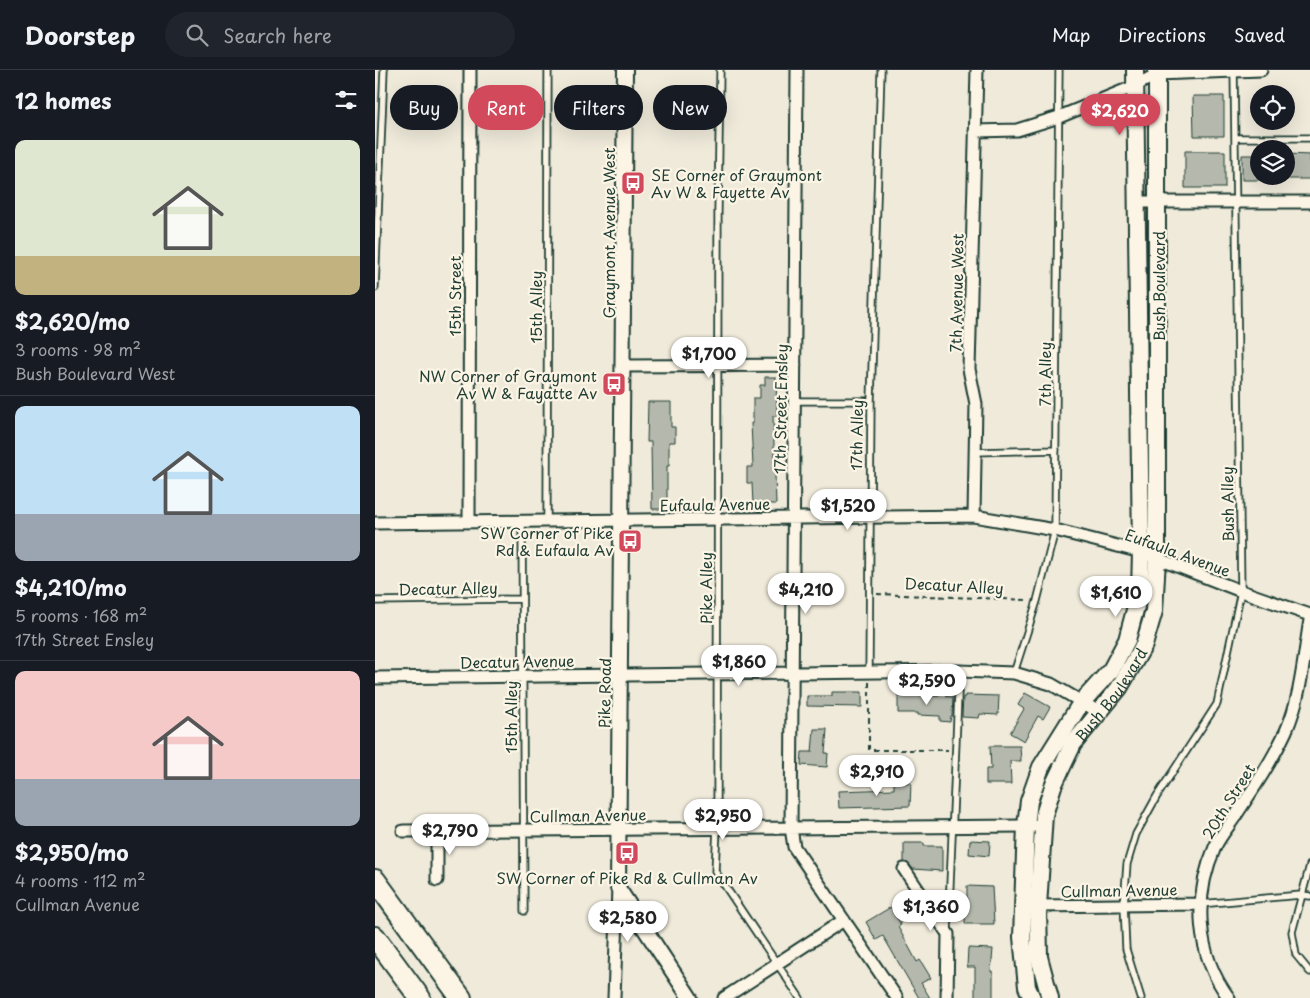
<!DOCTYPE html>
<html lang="en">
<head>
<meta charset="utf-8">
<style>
	:root { --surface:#171b24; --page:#20242c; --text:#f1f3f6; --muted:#9ea1a6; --line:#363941; --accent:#d1495b }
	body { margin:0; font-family:"Playpen Sans",sans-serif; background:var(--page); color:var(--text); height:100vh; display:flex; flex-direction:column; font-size:19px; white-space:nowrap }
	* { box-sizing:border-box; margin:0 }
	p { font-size:16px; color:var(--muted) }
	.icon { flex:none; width:28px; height:28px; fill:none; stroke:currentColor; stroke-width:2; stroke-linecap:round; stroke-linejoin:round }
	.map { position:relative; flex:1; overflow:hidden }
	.panel { display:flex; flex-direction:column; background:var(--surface); width:375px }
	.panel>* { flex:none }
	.hud { position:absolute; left:15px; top:15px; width:475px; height:45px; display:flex; gap:10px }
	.buttons { position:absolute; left:875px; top:15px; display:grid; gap:10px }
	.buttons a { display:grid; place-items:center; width:45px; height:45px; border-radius:50%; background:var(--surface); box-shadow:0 5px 20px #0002; font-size:25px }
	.price { position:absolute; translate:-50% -42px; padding:0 11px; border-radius:18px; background:#fff; color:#222; font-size:16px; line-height:32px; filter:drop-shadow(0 1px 2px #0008) }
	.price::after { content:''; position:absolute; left:50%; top:30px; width:15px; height:11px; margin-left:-8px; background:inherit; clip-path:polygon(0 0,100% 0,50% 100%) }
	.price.active { background:var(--accent); color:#fff }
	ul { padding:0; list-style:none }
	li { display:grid; align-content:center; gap:10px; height:265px; padding:0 15px }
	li+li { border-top:1px solid var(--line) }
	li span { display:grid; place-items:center; height:155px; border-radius:10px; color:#555 }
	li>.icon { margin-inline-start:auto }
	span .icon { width:90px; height:90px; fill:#fffc; stroke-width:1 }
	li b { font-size:21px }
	h2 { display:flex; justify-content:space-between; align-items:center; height:60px; padding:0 15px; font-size:21px }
	.tag { padding:0 18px; border-radius:22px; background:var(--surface); box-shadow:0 5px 20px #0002; font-size:18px; line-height:45px }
	.tag.active { background:var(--accent); color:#fff }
	header { display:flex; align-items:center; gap:30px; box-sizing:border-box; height:70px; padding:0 25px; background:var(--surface); border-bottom:1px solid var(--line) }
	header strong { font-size:24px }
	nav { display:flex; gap:28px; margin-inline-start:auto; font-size:18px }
	.search { width:350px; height:45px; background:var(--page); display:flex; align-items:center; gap:12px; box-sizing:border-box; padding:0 18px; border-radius:28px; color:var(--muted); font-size:19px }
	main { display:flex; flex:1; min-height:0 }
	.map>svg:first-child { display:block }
</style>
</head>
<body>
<header>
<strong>Doorstep</strong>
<div class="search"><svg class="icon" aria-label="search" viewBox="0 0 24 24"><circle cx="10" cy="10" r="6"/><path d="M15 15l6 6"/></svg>Search here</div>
<nav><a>Map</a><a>Directions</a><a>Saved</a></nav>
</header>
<main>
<section class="panel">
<h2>12 homes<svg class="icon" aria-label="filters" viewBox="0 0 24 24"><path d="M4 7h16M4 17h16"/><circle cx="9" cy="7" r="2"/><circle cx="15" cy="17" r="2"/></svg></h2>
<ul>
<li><span style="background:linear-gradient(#dfe7d0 75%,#c2b280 0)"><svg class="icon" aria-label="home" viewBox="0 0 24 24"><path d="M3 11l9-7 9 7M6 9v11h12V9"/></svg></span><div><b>$2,620/mo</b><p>3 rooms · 98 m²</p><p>Bush Boulevard West</p></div></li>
<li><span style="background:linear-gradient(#bfe0f5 70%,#9aa5b1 0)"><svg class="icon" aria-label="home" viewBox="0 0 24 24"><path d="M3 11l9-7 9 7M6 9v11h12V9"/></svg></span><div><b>$4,210/mo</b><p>5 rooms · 168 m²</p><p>17th Street Ensley</p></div></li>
<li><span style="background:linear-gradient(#f6c9c9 70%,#9aa5b1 0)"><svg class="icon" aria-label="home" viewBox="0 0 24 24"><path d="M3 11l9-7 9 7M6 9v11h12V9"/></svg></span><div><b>$2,950/mo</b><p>4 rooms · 112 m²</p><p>Cullman Avenue</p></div></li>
</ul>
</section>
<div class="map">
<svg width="935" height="928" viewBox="0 0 935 928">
	<rect width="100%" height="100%" fill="#efeada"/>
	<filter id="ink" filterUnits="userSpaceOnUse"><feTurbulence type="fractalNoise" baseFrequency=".02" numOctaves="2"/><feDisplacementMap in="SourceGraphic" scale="10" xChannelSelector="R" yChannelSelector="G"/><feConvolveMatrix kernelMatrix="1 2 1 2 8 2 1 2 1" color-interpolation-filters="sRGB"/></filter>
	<g filter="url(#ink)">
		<!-- building -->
		<path fill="#b5b9ad" stroke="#1f3d34" d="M818 26H849V66H819Z
			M810 81H850V118H810Z
			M911 84 935 85V109H911Z
			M867 85H884V110H867Z
			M390 307H401L402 346H398L401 434H378L377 413H372V397H378L376 353H378V328H385V315H390Z
			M273 332H296V357H300V372H294V396H292V439H277L276 372H272Z
			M457 622H487V637L432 636V626H457Z
			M650 623 675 637 668 649 663 646 649 671 635 663 649 639 643 635Z
			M544 625 578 627 577 646H576L575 652 565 651V646L543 645V643H523V626Z
			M590 625 624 626 623 645 605 644 604 648 587 647 588 627H590Z
			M439 659H452L450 683H453L452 697 426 695 427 682H437Z
			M615 676H645L646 691H635L636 714H611V699H616Z
			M519 712 536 713 535 736 464 738 463 721 519 719Z
			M595 770 615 771 614 786 594 784Z
			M529 773H549V776H567V801L538 799 533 793 529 792Z
			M592 816 617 817 619 854H590V847L580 846 581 833H592Z
			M516 837 526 855 523 857 542 892 545 890 556 908 546 913 555 928H544L508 866 501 870 491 852Z
			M593 878 618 879 616 902H618V928H600V897H592Z"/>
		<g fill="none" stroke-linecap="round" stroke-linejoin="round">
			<!-- service casing -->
			<g stroke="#1f3d34" stroke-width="9">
				<path id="service" d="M345 0 343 142 342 758 340 801 425 928
					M860 68H935
					M0 218 9 0
					M420 331H496
					M600 382 681 380
					M147 452 149 841
					M172 452 173 0
					M0 531 147 529
					M494 601 496 331 506 0
					M639 603 662 531 680 460 684 0
					M935 795 917 862 921 885 935 902
					M825 834 926 825 935 826
					M573 862 584 601
					M766 928 751 879 749 835 752 794 761 764 782 726 842 634 866 521 859 0"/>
			</g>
			<!-- minor casing -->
			<g stroke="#1f3d34" stroke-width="15">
				<path id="minor" d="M422 0 416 758 419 777 522 928
					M600 61 642 60 684 47 760 16 782 4 886 0
					M761 132H935
					M248 296 420 295
					M599 446 601 334 594 299 602 0
					M94 452 95 0
					M0 453 599 446 680 460 766 482 866 521 935 545
					M0 608 584 601 639 603 676 614 724 642
					M28 761 659 756
					M62 762V810
					M529 799 573 864 572 928
					M663 836 825 834
					M239 928 243 818
					M349 928 469 850
					M854 928C821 884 818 827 840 777 845 766 854 756 861 745 879 718 897 691 911 661 926 628 929 585 935 550"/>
			</g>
			<!-- tertiary casing -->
			<g stroke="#1f3d34" stroke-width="18">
				<path id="tertiary" d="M250 0 243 818 315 928"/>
			</g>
			<!-- secondary casing -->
			<g stroke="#1f3d34" stroke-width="20">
				<g id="secondary">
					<path d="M657 928 652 917 647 867 651 755 654 731 666 697 706 633 736 600 752 570 765 521 766 482 760 0"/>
					<path id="s1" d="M675 928 664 887 663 836 669 745 678 716 698 674 744 618 769 575 779 541 782 489V0"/>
				</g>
			</g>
			<!-- motorway casing -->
			<g stroke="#1f3d34" stroke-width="24">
				<path id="motorway" d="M0 810 86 928
					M0 867 45 928"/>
			</g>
			<!-- path -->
			<path stroke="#1f3d34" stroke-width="2" stroke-dasharray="5 4" stroke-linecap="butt" d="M502 524 654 530
				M494 612V680H573"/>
			<!-- service -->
			<use href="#service" stroke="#fcf5e5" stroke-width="5.5"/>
			<!-- minor -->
			<use href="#minor" stroke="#fcf5e5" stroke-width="11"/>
			<!-- tertiary -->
			<use href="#tertiary" stroke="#fcf5e5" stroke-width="14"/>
			<!-- secondary -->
			<use href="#secondary" stroke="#fcf5e5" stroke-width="16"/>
			<!-- motorway -->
			<use href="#motorway" stroke="#fcf5e5" stroke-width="20"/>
		</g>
	</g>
	<!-- icons -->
	<defs>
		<g id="bus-square" transform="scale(1.25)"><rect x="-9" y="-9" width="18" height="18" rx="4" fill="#d1495b" stroke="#fcf5e5"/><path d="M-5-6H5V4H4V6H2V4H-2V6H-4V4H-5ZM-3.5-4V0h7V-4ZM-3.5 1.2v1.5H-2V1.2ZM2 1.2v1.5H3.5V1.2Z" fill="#fff"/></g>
	</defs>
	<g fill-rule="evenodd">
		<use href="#bus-square" x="258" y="113"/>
		<use href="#bus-square" x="239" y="314"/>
		<use href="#bus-square" x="255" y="471"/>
		<use href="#bus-square" x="252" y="783"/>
	</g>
	<g text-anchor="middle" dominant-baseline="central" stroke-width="4.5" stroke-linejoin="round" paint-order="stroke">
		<!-- poi labels -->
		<g font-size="15" fill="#1f3d34" stroke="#fcf5e5" text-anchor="end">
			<text x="276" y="104" text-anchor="start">SE Corner of Graymont<tspan x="276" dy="17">Av W &amp; Fayette Av</tspan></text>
			<text x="222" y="305">NW Corner of Graymont<tspan x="222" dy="17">Av W &amp; Fayatte Av</tspan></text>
			<text x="238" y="462">SW Corner of Pike<tspan x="238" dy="17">Rd &amp; Eufaula Av</tspan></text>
			<text x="252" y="807" text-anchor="middle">SW Corner of Pike Rd &amp; Cullman Av</text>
		</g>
		<!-- street labels -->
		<g font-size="15" fill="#1f3d34" stroke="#fcf5e5">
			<text transform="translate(233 163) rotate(-90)">Graymont Avenue West</text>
			<text transform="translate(783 216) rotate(-90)">Bush Boulevard</text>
			<text transform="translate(581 223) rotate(-89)">7th Avenue West</text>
			<text transform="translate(79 226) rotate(-90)">15th Street</text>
			<text transform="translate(160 237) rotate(-90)">15th Alley</text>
			<text transform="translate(669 304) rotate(-90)">7th Alley</text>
			<text transform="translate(405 339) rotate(-89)">17th Street Ensley</text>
			<text transform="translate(481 365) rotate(-89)">17th Alley</text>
			<text transform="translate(340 434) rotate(-1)">Eufaula Avenue</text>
			<text transform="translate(852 434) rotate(-91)">Bush Alley</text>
			<text transform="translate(803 482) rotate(20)">Eufaula Avenue</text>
			<text transform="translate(579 515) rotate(3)">Decatur Alley</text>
			<text transform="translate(73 518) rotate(-1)">Decatur Alley</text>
			<text transform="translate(330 518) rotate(-90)">Pike Alley</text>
			<text transform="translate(142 591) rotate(-1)">Decatur Avenue</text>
			<text transform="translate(229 623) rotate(-89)">Pike Road</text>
			<text stroke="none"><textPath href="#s1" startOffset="324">Bush Boulevard</textPath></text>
			<text transform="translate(135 647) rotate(-90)">15th Alley</text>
			<text transform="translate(853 731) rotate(-58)">20th Street</text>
			<text transform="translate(213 745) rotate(-1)">Cullman Avenue</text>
			<text transform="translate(744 820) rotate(-1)">Cullman Avenue</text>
		</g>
	</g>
</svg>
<div class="buttons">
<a><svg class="icon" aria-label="locate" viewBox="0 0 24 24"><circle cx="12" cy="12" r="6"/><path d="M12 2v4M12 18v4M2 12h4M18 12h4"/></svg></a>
<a><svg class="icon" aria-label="layers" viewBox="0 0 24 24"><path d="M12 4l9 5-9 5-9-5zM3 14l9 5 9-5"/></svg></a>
</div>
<b class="price active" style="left:745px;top:66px">$2,620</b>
<b class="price" style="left:334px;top:309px">$1,700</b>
<b class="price" style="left:473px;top:461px">$1,520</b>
<b class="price" style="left:431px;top:545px">$4,210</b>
<b class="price" style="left:741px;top:548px">$1,610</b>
<b class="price" style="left:364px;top:617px">$1,860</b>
<b class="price" style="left:552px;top:636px">$2,590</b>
<b class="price" style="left:502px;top:727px">$2,910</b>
<b class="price" style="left:348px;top:771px">$2,950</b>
<b class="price" style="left:75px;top:786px">$2,790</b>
<b class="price" style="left:556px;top:862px">$1,360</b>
<b class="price" style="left:253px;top:873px">$2,580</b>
<div class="hud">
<a class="tag">Buy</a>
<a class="tag active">Rent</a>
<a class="tag">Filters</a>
<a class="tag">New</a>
</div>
</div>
</main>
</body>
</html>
